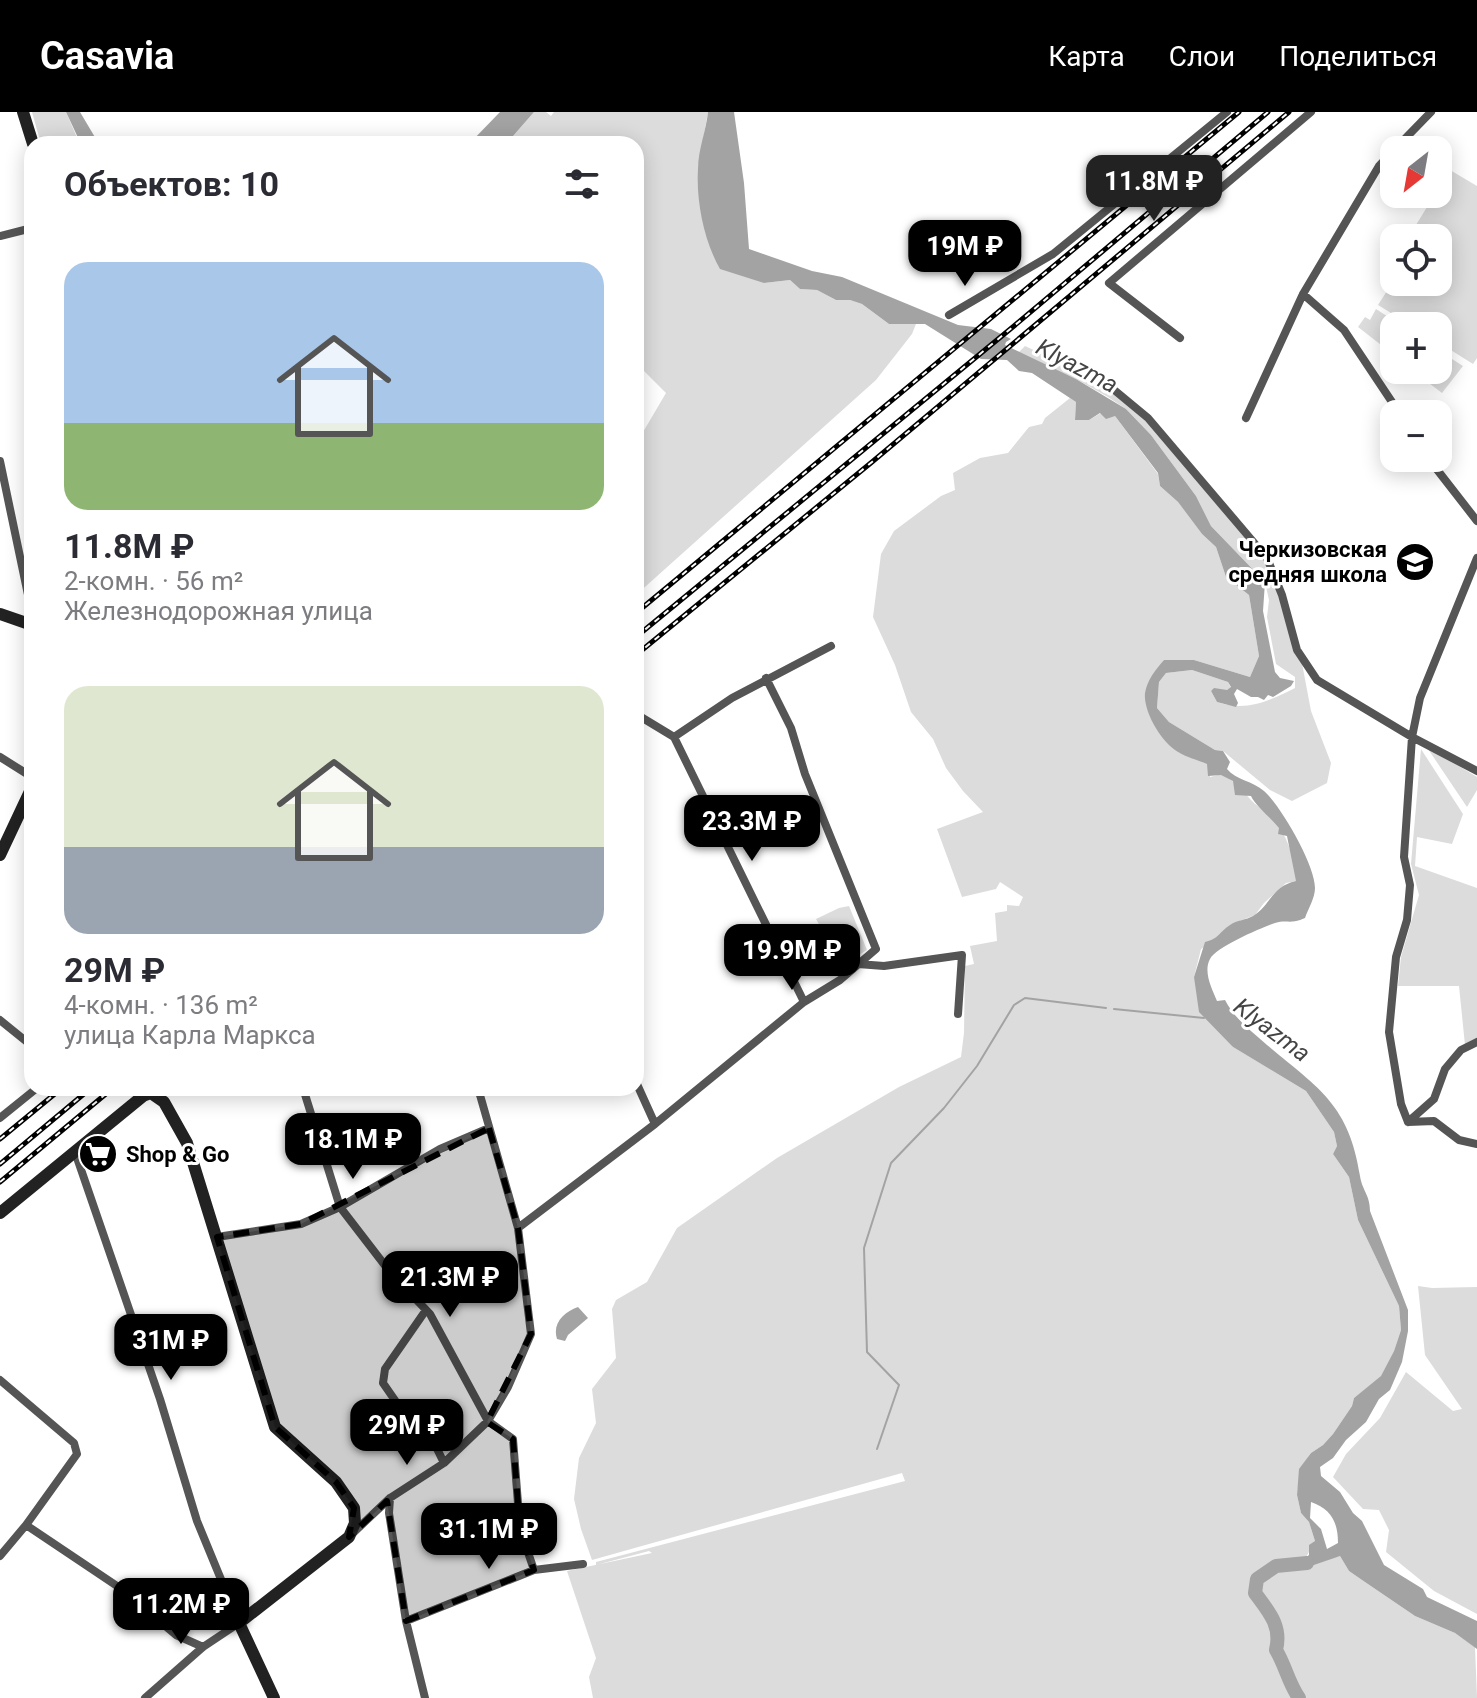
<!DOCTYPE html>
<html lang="ru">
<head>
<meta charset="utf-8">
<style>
	:root { --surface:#fff; --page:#f7f7f7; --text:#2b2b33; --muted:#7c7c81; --accent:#000 }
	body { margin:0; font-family:Roboto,sans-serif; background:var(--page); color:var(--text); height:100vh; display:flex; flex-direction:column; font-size:30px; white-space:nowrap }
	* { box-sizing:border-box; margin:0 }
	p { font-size:26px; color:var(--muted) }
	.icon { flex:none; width:44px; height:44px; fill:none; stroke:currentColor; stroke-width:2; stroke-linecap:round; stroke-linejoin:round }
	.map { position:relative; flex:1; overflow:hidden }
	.panel { position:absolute; left:24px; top:24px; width:620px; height:960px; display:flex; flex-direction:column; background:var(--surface); border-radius:24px; box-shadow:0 4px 20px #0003 }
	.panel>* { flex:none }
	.needle { width:52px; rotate:211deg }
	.controls { position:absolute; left:1380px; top:24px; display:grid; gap:16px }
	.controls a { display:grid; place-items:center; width:72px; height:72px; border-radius:16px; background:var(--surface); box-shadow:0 4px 20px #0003; font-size:40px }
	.price { position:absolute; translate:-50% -68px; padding:0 18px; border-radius:16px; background:var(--accent); color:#fff; font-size:26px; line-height:52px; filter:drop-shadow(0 2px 4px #0008) }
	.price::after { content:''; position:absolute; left:50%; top:48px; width:24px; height:18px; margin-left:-12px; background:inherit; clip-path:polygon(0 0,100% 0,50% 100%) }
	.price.on { background:#222; color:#fff }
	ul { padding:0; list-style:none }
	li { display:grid; align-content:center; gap:16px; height:424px; padding:0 40px }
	li span { display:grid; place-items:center; height:248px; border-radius:24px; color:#555 }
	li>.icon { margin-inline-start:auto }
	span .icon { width:144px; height:144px; fill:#fffc; stroke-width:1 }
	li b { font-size:34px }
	h2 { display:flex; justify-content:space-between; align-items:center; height:96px; padding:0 40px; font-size:34px }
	header { display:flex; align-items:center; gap:48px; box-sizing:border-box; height:112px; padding:0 40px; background:var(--accent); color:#fff }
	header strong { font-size:38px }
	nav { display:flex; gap:44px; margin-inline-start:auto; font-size:28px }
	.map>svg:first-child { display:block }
</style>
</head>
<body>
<header>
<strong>Casavia</strong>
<nav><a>Карта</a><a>Слои</a><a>Поделиться</a></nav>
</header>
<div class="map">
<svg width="1477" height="1586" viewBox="0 0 1477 1586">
	<rect width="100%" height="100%" fill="#fff"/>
	<!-- green -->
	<path fill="#dcdcdc" d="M32 0H66L78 28 82 30 41 32Z
		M534 0H546L551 4 554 0H708L698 55 700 90 707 124 764 171 790 168 800 177 817 178 836 188H850L862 192 889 212H916L912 222 876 268 636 483V397L644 390 636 381V332L666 281 644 259 636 257V32H506Z
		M1450 58 1477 74V246L1473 252 1438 230V214H1412L1378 193 1394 168 1438 170V126H1408L1435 82H1438Z
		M1376 197 1402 214H1394V243L1358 215 1365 205 1370 208Z
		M1025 234 1107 272 1148 306 1267 446 1298 530 1311 599 1331 651 1327 671 1292 689 1270 678 1223 639 1215 638 1169 610 1157 596 1159 570 1166 561 1192 558 1228 570 1231 576 1227 578 1211 579 1217 590C1246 600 1269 589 1295 576V565L1276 552 1267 505 1269 488 1265 470 1211 414 1196 384 1151 323 1126 297 1108 285 1076 267 1018 241Z
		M1438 238 1463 254 1442 281 1412 258H1438Z
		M1070 286 1076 290 1075 308H1089L1101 301 1115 304 1158 362 1160 374 1178 390 1202 422 1216 435 1226 465 1249 483 1259 544 1250 565 1194 548H1164L1145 581 1178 640 1208 652 1210 665 1222 662C1238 671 1243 680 1255 692 1259 695 1263 696 1266 699 1287 720 1293 741 1297 769L1286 771 1264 791 1255 803 1232 812 1219 826 1201 837 1194 865 1233 935 1306 979 1334 1020 1337 1034 1333 1042 1349 1065 1358 1108 1399 1194 1401 1218 1394 1239 1381 1265 1354 1286 1352 1294 1333 1322 1323 1333 1311 1341 1300 1357 1297 1383 1301 1401 1309 1410 1315 1429 1305 1447 1288 1451 1340 1444 1349 1459 1362 1468 1415 1504 1455 1521 1475 1535 1477 1586H593L589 1565 596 1546 567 1459 652 1441 649 1439 596 1453V1450L905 1369 902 1361 592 1448 581 1417 574 1387 579 1346 596 1311 592 1277 616 1246 612 1197 616 1188 647 1170 677 1116 777 1046 899 975 961 945 964 921 965 854 974 852 970 834 997 829 995 801 1007 799V793L1019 794 1023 785 1000 770 996 777 962 785 937 717 983 700 963 679 946 656 933 627 911 600 895 553 873 505 881 442 894 419 941 384 955 378 953 361 980 346 1008 341 1029 315 1042 312 1045 306Z
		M1426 634 1477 665V678L1467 695Z
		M1421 637 1463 702 1452 732 1417 725 1415 754 1477 776V928L1465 933 1459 874H1398L1401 845 1419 783 1411 752Z
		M849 794 867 838 842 853 816 807 839 796Z
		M1418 1174 1432 1176 1477 1175V1502L1434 1479 1386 1440 1389 1418 1379 1398 1363 1397 1333 1365 1346 1342 1380 1306 1406 1260 1453 1299 1462 1297 1425 1243Z"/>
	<!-- water -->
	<path fill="#a3a3a3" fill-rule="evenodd" d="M66 0H80L99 32H81Z
		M500 0H534L506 32H469Z
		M708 0H734L744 71 749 137 812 159 842 165 958 213 991 217 1011 227 1006 230 1005 233 1076 267 1126 297 1151 323 1196 384 1211 414 1265 470 1263 499 1275 560 1280 566 1294 569 1291 574 1273 585 1268 583 1264 588 1258 585H1251L1237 577 1234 582 1238 591 1236 595 1217 590 1211 579 1214 576 1227 578 1231 575 1228 570 1192 558 1166 561 1159 570 1157 596 1169 610 1215 638 1223 639 1230 650 1227 657C1236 668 1253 669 1264 679 1281 694 1315 753 1315 776 1315 786 1308 797 1305 806 1289 813 1288 807 1275 811 1263 815 1216 835 1210 847 1203 860 1212 877 1217 889L1225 888C1235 907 1250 918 1267 933 1318 976 1349 992 1360 1064 1362 1078 1370 1083 1370 1099L1408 1198V1219L1402 1250 1390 1278 1379 1287 1366 1310 1346 1328 1333 1346 1320 1355 1321 1364 1340 1380 1353 1401 1362 1409 1384 1453 1423 1477 1427 1485 1477 1509V1537L1455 1521 1415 1504 1362 1468 1349 1459 1340 1444 1308 1455 1289 1454 1288 1450 1301 1449 1309 1443V1433L1315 1429 1309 1410 1301 1401 1297 1383 1299 1357 1311 1341 1323 1333 1333 1322 1352 1294 1354 1286 1381 1264 1394 1239 1401 1218 1399 1194 1358 1108 1349 1065 1333 1042 1337 1034 1334 1020 1306 979 1233 935 1199 900 1194 865 1205 830C1220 826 1218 821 1230 813 1237 808 1246 808 1253 804 1270 794 1272 774 1296 769L1287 724 1278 722 1279 716C1271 706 1255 693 1251 684L1235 683 1233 669 1221 663 1208 664 1207 652C1198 648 1186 645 1178 640 1162 631 1143 600 1145 581 1147 568 1156 557 1164 548H1194L1250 565 1259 544 1249 483 1226 465 1216 435 1202 422 1178 390 1160 374 1158 361 1115 304 1106 307 1100 301 1089 308H1075L1076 290 1032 261 1019 259 1007 248 981 247 925 212H889L862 192 850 188H836L817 178 800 177 790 168 764 171 720 157C704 129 696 89 698 57 698 38 706 19 708 0ZM1311 1390C1331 1397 1338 1410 1338 1431L1327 1437 1321 1417 1310 1406Z
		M578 1195 588 1206 568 1223 565 1229 557 1227C552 1211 564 1200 578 1195Z"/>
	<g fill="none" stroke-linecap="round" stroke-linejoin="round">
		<!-- stream -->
		<path stroke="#a3a3a3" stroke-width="2" d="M1114 897 1204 906
			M877 1337 899 1273 867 1240 864 1136 891 1051 944 996 977 954 1014 893 1025 886 1106 896"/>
		<!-- river -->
		<path stroke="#a3a3a3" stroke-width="14" d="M1299 1586C1288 1570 1286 1555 1276 1538 1282 1514 1269 1500 1255 1481L1257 1467 1276 1454 1307 1451"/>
		<!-- street -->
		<path stroke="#555" stroke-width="8" d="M1394 38 1431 0
			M0 124 32 116
			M1303 182 1344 218 1400 302
			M949 203 1053 142 1227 0
			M1180 226 1109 171 1311 0
			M1107 272 1148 306 1267 446 1282 483 1297 538 1317 568 1412 625 1477 659
			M1246 306 1303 182 1379 54 1394 38
			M1428 346 1477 409
			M0 349 32 502
			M1477 446 1420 586 1412 625 1404 745 1410 773 1407 808 1396 845 1389 920 1401 992 1408 1010 1434 1009 1459 1028 1477 1032
			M636 456 638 457 636 462
			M636 602 674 625 732 586 831 534
			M674 625 804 890
			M0 645 32 665
			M858 852 884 854 962 843 958 902
			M0 908 32 934
			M636 970 655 1012
			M303 976 340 1095 390 1160 430 1202 488 1309 513 1327 520 1417 534 1458
			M0 1006 37 976
			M1408 1010 1434 987 1445 957 1461 938 1477 930
			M75 1040 160 1287 197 1409 239 1511 203 1535 145 1586
			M518 1116 655 1012 804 890 840 868 876 837 805 662 791 616 766 566
			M217 1125 301 1112 340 1095 440 1037 489 1016
			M426 1198 385 1257 383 1271 401 1297 420 1302 444 1351
			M0 1268 74 1331 77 1342 26 1413 120 1476 176 1523 203 1535
			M390 1386 389 1401 406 1509 425 1586
			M353 1421 390 1386 444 1351 488 1309 508 1275 531 1222 518 1116 480 983 476 976
			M0 1444 26 1413
			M406 1509 534 1458 583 1452"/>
		<!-- secondary -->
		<path stroke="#222" stroke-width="12" d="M23 0 33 32
			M0 502 32 513
			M0 743 32 675
			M0 1101 143 984 151 981 164 990 187 1031 275 1315 336 1370 354 1396 355 1411 349 1425 239 1511 274 1586"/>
		<!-- rail casing -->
		<g stroke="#000" stroke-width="5">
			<path id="rail" d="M636 501 1239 0
				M636 525 1014 214 1268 0
				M636 543 872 350 1289 0
				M0 1027 62 976
				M0 1052 91 976
				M0 1070 113 976"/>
		</g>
		<!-- rail -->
		<use href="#rail" stroke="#fff" stroke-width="2" stroke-dasharray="6" stroke-linecap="butt"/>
	</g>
	<!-- marked area -->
	<path fill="#000" fill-opacity="0.2" stroke="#000" stroke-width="6" stroke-dasharray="16 10" stroke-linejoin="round" d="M489 1016 518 1116 531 1222 487 1310 513 1327 520 1417 534 1458 406 1509 387 1389 349 1425 354 1396 336 1370 275 1315 217 1125 301 1112Z"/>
	<!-- icons -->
	<defs>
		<g id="school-disc" transform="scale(2)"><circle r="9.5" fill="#000" stroke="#fff"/><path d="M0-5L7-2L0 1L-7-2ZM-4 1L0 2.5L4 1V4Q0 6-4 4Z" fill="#fff"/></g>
		<g id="supermarket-disc" transform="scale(2)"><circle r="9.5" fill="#000" stroke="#fff"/><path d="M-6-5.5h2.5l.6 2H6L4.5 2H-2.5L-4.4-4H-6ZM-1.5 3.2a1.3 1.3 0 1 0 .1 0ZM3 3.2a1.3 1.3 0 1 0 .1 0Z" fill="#fff"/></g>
	</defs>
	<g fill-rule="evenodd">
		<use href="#school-disc" x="1415" y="450"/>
		<use href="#supermarket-disc" x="98" y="1042"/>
	</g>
	<g text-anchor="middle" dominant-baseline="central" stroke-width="6" stroke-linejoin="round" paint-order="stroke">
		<!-- poi labels -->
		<g font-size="22" font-weight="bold" fill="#000" stroke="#fff" text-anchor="end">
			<text x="1387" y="437">Черкизовская<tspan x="1387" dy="25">средняя школа</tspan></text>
			<text x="126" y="1042" text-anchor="start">Shop &amp; Go</text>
		</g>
		<!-- water labels -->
		<g font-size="24" font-style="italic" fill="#444" stroke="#fff">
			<text transform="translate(1077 254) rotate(28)">Klyazma</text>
			<text transform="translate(1272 918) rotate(37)">Klyazma</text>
		</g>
	</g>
</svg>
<div class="controls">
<a><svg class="needle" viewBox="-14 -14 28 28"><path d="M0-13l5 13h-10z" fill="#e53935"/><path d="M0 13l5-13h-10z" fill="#7c7c81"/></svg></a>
<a><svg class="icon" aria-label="locate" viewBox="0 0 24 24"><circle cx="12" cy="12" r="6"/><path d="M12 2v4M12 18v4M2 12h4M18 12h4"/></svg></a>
<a>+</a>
<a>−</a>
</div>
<b class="price on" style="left:1154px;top:111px">11.8M ₽</b>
<b class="price" style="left:965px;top:176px">19M ₽</b>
<b class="price" style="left:752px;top:751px">23.3M ₽</b>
<b class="price" style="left:792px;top:880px">19.9M ₽</b>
<b class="price" style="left:353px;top:1069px">18.1M ₽</b>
<b class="price" style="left:450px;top:1207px">21.3M ₽</b>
<b class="price" style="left:171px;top:1270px">31M ₽</b>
<b class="price" style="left:407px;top:1355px">29M ₽</b>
<b class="price" style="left:489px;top:1459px">31.1M ₽</b>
<b class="price" style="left:181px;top:1534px">11.2M ₽</b>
<section class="panel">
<h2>Объектов: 10<svg class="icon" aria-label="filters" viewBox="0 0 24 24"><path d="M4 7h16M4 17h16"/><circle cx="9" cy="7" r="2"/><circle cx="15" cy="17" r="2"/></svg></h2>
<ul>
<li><span style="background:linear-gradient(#a9c7e8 65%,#8fb573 0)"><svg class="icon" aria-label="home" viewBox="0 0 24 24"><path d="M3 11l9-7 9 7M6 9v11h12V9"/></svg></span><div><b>11.8M ₽</b><p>2-комн. · 56 m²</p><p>Железнодорожная улица</p></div></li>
<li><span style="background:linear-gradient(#dfe7d0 65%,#9aa5b1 0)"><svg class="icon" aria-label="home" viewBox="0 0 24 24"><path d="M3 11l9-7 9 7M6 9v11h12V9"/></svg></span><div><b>29M ₽</b><p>4-комн. · 136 m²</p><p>улица Карла Маркса</p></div></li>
</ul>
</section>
</div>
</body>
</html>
